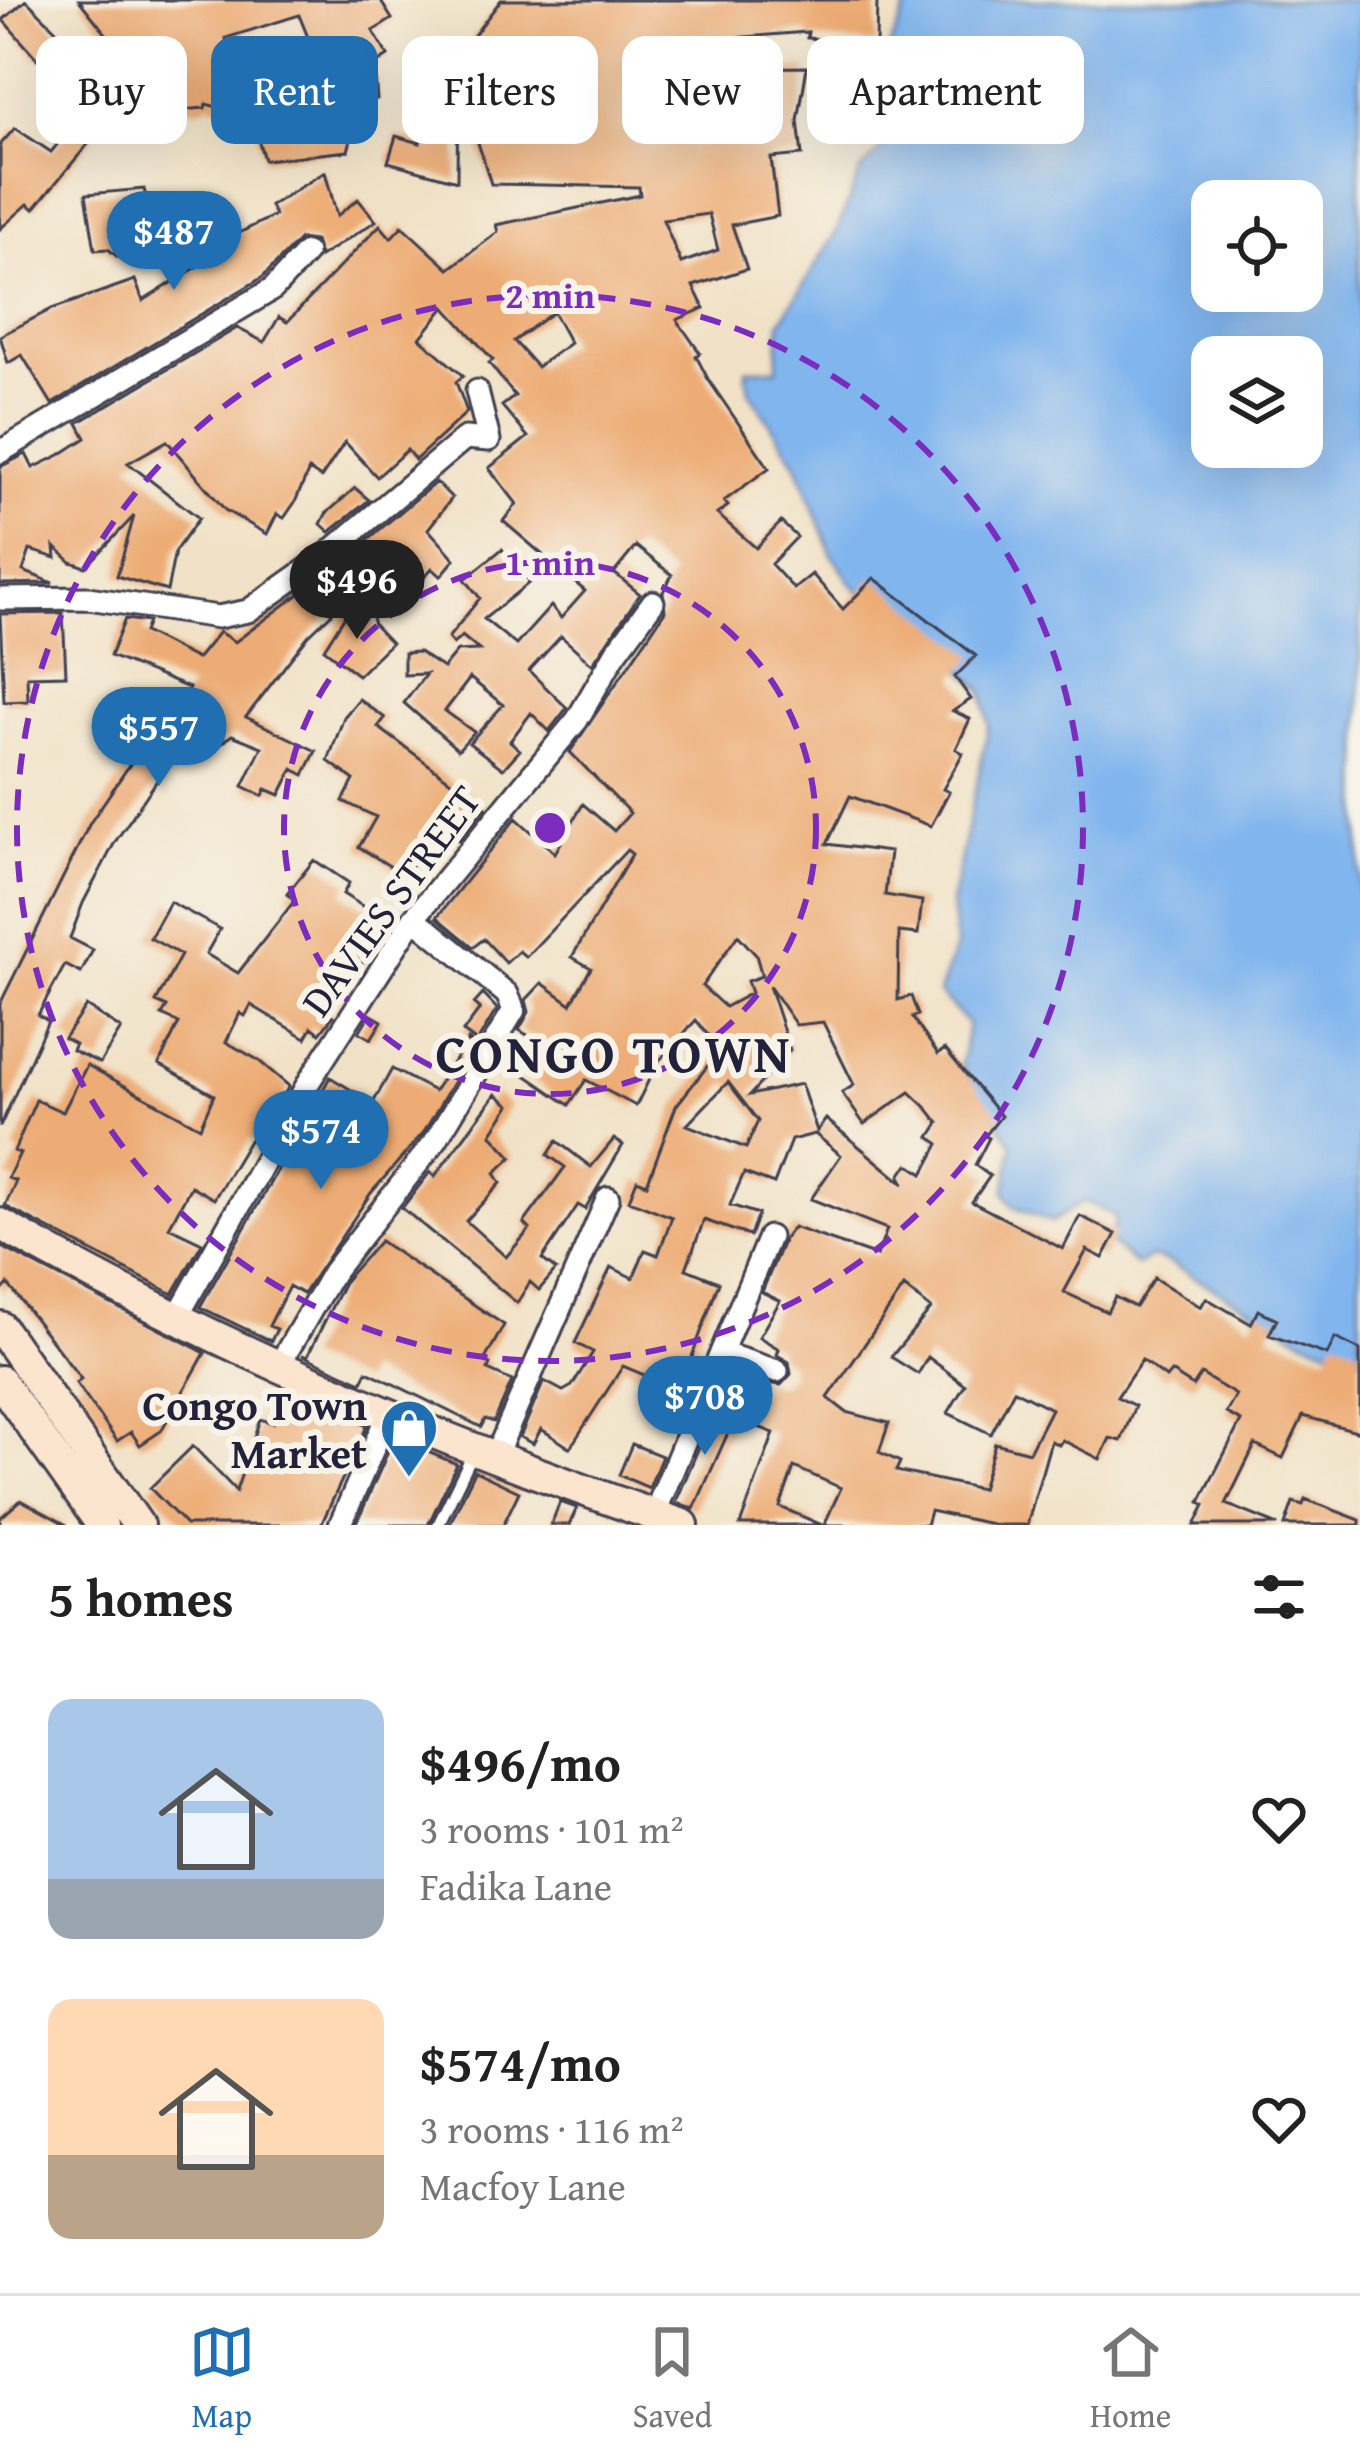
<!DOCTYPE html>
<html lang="en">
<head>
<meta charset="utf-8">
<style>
	:root { --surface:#fff; --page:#f2f2f2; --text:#222; --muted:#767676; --line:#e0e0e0; --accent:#1f6fb2 }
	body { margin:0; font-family:"Gentium Book Plus",serif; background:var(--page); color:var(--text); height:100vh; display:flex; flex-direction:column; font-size:45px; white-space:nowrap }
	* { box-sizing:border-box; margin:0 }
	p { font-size:39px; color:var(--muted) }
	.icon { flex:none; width:66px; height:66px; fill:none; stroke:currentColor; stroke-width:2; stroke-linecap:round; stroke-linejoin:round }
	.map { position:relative; height:1525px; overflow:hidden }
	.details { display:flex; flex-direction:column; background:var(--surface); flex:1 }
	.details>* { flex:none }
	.hud { position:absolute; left:36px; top:36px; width:1290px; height:108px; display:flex; gap:24px }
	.tools { position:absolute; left:1191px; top:180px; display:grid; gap:24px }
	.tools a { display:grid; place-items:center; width:132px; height:132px; border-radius:24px; background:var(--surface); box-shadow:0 12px 48px #0002; font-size:60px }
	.price { position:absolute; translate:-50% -102px; padding:0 27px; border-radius:42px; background:var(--accent); color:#fff; font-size:39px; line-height:78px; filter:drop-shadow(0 3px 6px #0008) }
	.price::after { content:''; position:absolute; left:50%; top:72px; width:36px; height:27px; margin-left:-18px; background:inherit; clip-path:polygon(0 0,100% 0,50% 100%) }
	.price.on { background:#222; color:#fff }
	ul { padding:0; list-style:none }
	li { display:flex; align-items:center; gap:36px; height:300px; padding:0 48px }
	li span { display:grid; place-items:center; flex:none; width:336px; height:240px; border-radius:24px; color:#555 }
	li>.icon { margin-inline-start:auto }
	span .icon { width:144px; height:144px; fill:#fffc; stroke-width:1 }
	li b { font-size:51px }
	h2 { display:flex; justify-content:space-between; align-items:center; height:144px; padding:0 48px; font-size:51px }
	.pill { padding:0 42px; border-radius:24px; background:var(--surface); box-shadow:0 12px 48px #0002; font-size:42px; line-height:108px }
	.pill.on { background:var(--accent); color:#fff }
	.tab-bar { display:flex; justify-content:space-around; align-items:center; height:168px; border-top:3px solid var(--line); background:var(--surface); font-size:33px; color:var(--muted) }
	.tab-bar a { display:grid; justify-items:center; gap:6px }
	.tab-bar .on { color:var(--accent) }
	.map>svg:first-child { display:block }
</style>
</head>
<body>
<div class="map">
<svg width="1360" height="1525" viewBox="0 0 1360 1525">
	<rect width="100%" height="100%" fill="#f7f3e8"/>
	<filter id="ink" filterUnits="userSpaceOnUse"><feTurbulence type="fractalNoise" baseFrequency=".00833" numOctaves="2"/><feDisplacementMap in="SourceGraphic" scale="24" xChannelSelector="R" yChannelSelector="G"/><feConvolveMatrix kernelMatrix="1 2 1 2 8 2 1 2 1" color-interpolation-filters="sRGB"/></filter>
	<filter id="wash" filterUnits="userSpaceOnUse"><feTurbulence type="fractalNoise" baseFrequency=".004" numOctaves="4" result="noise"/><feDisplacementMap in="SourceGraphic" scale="48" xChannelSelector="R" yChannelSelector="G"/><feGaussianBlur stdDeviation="2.7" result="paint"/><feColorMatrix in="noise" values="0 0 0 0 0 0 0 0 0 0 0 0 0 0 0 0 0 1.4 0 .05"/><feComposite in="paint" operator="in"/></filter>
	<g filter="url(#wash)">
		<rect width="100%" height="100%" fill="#f1e2c7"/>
		<!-- water -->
		<path fill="#81b5ee" stroke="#526c94" stroke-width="3" fill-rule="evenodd" d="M910 0H1360V1359L1306 1340 1168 1262 1152 1257 1136 1265 1112 1245 1115 1216 1084 1201 1052 1222 1014 1206 1005 1193 1013 1145 961 1066 968 1024 939 993 956 945 951 905 989 725 983 691 955 662 893 627 852 584 832 555 797 464 749 391 746 369H777L780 323 837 231 860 172 946 80 885 58ZM1212 201H1302V291H1212ZM1212 357H1302V447H1212Z"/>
		<g id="blocks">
			<!-- building -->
			<path fill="#edac75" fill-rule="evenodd" d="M26 0 64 38 39 61 3 20Z
				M79 0H380L392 19 373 31 388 56 374 65 377 99 272 94 270 101 355 124 348 151 264 160 254 125H242L234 111 206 104 205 108 156 112 133 98 87 129 94 137 34 209 28 204 0 229V145L15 128 51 152 74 124 52 100 115 45ZM299 15 320 67 231 78 226 38Z
				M501 0H877L876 44 807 38 808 32 665 43 666 69 807 67 798 121 802 155 771 158 778 216 732 225 747 269 693 286 704 308 677 320 700 353 696 356 708 379 769 468 724 501 728 506 717 514 756 548 781 522 797 537 771 564 794 589 812 574 843 609 874 578 976 656 955 677 971 699 953 711 970 719 956 749 963 753 943 789 949 792 931 826 850 796 827 844 890 852 885 895 922 901 918 934 899 932 898 1000 911 996 918 1015 912 1017 938 1054 945 1049 1001 1116 985 1136 989 1138 975 1165 990 1176 972 1202 1063 1249 1080 1216 1116 1234 1103 1258 1087 1250 1064 1292 1107 1312 1115 1297 1135 1307 1154 1278 1201 1307 1206 1298 1251 1324 1258 1310 1277 1319 1269 1335 1327 1355 1335 1338 1360 1350V1432L1303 1416 1283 1458 1255 1445 1226 1504 1278 1525H1195L1205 1505 1200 1502 1241 1421 1226 1413 1236 1395 1201 1374 1193 1386 1171 1372 1166 1378 1142 1360 1117 1397 1135 1406 1121 1441 1110 1438 1100 1459 1062 1440 1059 1445 1051 1441 1027 1525H996L930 1511 926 1525H824L841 1488 794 1467 780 1507 822 1525H740L774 1433 743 1421 756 1390 761 1392 765 1383 781 1385 791 1374 789 1362 777 1355 779 1349 759 1337 780 1301 762 1292 784 1239 793 1227 877 1256 887 1229 811 1199 841 1155 815 1134 791 1140 774 1184 744 1173 730 1205 758 1214 750 1236 704 1220 686 1269 719 1282 680 1390 623 1366 570 1448 541 1429 533 1444 520 1437 544 1381 563 1391 572 1386 593 1352 575 1343 611 1267 633 1278 645 1250 658 1255 672 1217 629 1200 637 1180 647 1184 676 1106 720 1050 696 1020 657 1063 636 1106 586 1080 569 1105 521 1072 544 1045 519 1030 529 1012 526 1000 542 983 571 1004 591 968 572 957 632 854 627 850 526 957 519 951 506 963 484 939 473 947 437 917 516 818 555 853 583 804 614 831 630 813 570 752 665 611 663 592 672 575 636 546 614 573 640 594 592 664 561 636 529 671 567 708 549 731 531 713 510 741 520 750 503 769 469 743 503 705 470 678 445 711 474 732 458 750 404 703 426 674 404 675V653L419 652 443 668 457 651 479 650 462 636 453 644 448 638 480 598 465 579 502 549 530 582 484 619 516 645 551 606 561 618 585 591 503 521 517 504 489 468 528 437 502 406 515 396 489 363 493 360 445 307 420 338 463 376 456 382 467 412 415 460 407 450 377 477 345 442 321 478 309 470 295 502 284 518 277 514 267 534 225 510 167 441 128 463 199 518 175 551 167 591 117 576 134 516 86 567 71 562 55 547 56 558 30 550 23 571 53 583 0 584V467L26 454 33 468 60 455 86 438 78 423 237 328 264 342 279 317 287 322 380 225 391 238 402 226 449 269 498 232 496 225 640 195 639 187 491 184 458 79 457 181 388 162 396 136 420 143 418 58 458 56ZM709 214 718 250 681 263 663 220ZM553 312 570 343 537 367 514 341ZM738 935 756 955 762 976 747 981 751 993 725 1007 702 986ZM769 986 796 1025 823 1022 854 1085 842 1093 864 1124 910 1092 928 1109 939 1123 930 1137 939 1144 923 1174 908 1164 900 1176 904 1184 826 1119 817 1131 801 1084 750 1095 790 1050ZM728 1082 758 1121 746 1148 687 1125ZM904 1287 931 1309 891 1357 918 1374 928 1357 965 1385 948 1413 991 1434 1014 1390 1051 1409 1029 1452 995 1443 981 1489 896 1471 900 1462 879 1452 889 1423 846 1412 828 1398Z
				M325 172 337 216 358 199 376 221 320 257 315 241 300 239 263 277 52 404 22 355 8 363 0 336 52 309 135 280 143 301 225 249 206 250 219 242 214 227 233 221 237 234 275 215 270 206Z
				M144 189 150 214 146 255 118 257 108 249 95 250 86 194Z
				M436 482 452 498 428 529 455 559 441 576 432 568 424 577 397 554 377 575 353 552Z
				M355 488 369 500 330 532 321 524 326 514Z
				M307 588 332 613 308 636 246 717 316 751 304 775 293 769 280 795 266 789 263 796 243 786 262 747 232 735 198 762 181 745 115 842 83 903 70 938 93 950 81 973 65 965 38 1015 48 1021 0 1127V1004L90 823 156 726 160 729 189 688 110 656 125 619 148 622 144 632 197 659 219 632 235 642Z
				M370 609 374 625 391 643 358 675 324 649 348 611 356 619Z
				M63 613 66 675 27 676 28 701 4 702 0 614Z
				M359 699 385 718 378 727 486 807 459 840 442 823 404 875 359 847 376 817 343 801 354 780 328 761 344 717Z
				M314 860 349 883 343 894 391 924 347 982 340 977 317 1006 333 1016 320 1033 312 1027 306 1038 251 1005 245 1016 240 1013 226 1042 258 1060 289 1086 257 1143 250 1139 214 1199 191 1186 169 1227 202 1243 173 1294 5 1206 16 1181 8 1178 20 1153 14 1151 36 1100 63 1112 87 1065 200 1127 214 1095 159 1064 179 1023 162 1015 167 1007 156 1002 181 955 150 938 170 902 220 929 206 954 238 973 295 900 287 894Z
				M483 994 497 1009 477 1042 463 1032 480 1009 474 1004Z
				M86 1006 121 1029 100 1063 72 1050 75 1044 64 1038Z
				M370 1014 382 1021 371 1039 359 1032Z
				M468 1040 475 1045 424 1132 371 1193 303 1294 289 1286 269 1326 277 1329 271 1341 200 1307 330 1077 373 1103 392 1069 434 1091Z
				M496 1094 510 1105 491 1134 512 1157 495 1173 501 1183 466 1221 506 1257 530 1229 524 1223 565 1167 548 1155 557 1141 591 1167 614 1139 623 1145 585 1209 578 1205 542 1259 556 1270 539 1290 530 1282 517 1303 402 1208 430 1172 435 1176Z
				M380 1241 504 1325 484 1361 490 1364 488 1370 512 1381 494 1422 485 1419 481 1427 367 1371 362 1382 302 1355 307 1357 345 1280Z
				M0 1246 205 1353 161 1431 140 1445 131 1432 117 1441 76 1383 81 1379 8 1284 0 1293Z
				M285 1390 367 1426 321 1525H186L150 1488 193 1446 236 1491 260 1419 273 1423Z
				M715 1408 735 1417 694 1509 676 1502Z
				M394 1438 457 1464 428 1525H356Z
				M632 1444 662 1456 649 1488 619 1475Z
				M475 1471 519 1492 503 1525H449Z
				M1305 1499 1360 1520V1525H1285L1293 1502 1303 1505Z
				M21 1500 67 1525H0V1518Z
				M560 1502 577 1508 569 1525H551Z"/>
		</g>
	</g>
	<g filter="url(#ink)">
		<use href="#blocks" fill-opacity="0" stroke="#413f50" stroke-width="3"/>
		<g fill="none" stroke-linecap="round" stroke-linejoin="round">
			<!-- service casing -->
			<g stroke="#413f50" stroke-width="16">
				<path id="service" d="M438 1525 474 1451"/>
			</g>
			<!-- minor casing -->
			<g stroke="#413f50" stroke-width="27">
				<path id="minor" d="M0 452 273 289 306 253
					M0 599 88 598 218 617 248 611 323 558 465 438 489 440 477 391
					M175 1321 310 1080 414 918 577 720 615 654 653 602
					M721 1353 777 1371
					M278 1367 333 1272 436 1140 514 1010 507 994 414 918
					M496 1455 608 1198
					M654 1515 769 1237
					M340 1525 388 1414"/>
			</g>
			<!-- secondary casing -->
			<g stroke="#413f50" stroke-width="36">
				<path id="secondary" d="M0 1224C216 1348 447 1445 683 1525
					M0 1327 138 1525
					M0 1381 102 1525"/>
			</g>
			<!-- service -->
			<use href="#service" stroke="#fff" stroke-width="10"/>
			<!-- minor -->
			<use href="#minor" stroke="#fff" stroke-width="21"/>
			<!-- secondary -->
			<use href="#secondary" stroke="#fce5cf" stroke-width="30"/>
		</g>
	</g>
	<!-- distance rings -->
	<g fill="none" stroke="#7b2cbf" stroke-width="6" stroke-dasharray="21 15">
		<circle cx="550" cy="828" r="266"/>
		<circle cx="550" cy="828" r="533"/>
	</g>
	<!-- icons -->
	<defs>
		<g id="shop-pin" transform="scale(3)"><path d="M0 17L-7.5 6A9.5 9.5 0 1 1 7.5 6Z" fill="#1f6fb2" stroke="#f7f3e8"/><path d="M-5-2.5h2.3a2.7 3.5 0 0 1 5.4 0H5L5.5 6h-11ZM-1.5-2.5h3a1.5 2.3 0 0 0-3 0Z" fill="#fff"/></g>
	</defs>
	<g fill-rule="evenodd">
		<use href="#shop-pin" x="409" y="1428"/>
	</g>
	<g text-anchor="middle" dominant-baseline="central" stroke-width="12" stroke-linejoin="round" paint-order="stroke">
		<!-- street labels -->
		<g font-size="42" fill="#22223b" stroke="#f7f3e8">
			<text transform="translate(390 900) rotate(-54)">DAVIES STREET</text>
		</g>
		<!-- poi labels -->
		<g font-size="42" font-weight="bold" fill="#22223b" stroke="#f7f3e8" text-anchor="end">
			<text x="367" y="1404">Congo Town<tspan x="367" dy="48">Market</tspan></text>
		</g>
		<!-- district labels -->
		<g font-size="54" font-weight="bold" letter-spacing="3" fill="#22223b" stroke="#f7f3e8">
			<text x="614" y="1052">CONGO TOWN</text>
		</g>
	</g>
	<circle cx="550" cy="828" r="18" fill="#7b2cbf" stroke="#f7f3e8" stroke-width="6"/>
	<g font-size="36" text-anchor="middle" font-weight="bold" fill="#7b2cbf" stroke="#f7f3e8" stroke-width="12" stroke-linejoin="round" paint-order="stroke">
		<text x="550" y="308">2 min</text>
		<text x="550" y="575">1 min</text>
	</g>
</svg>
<div class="tools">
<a><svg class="icon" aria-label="locate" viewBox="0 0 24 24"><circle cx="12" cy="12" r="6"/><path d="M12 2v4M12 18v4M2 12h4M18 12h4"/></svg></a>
<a><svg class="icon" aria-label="layers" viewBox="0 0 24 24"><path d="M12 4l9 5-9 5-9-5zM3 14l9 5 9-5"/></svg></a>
</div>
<b class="price" style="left:174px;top:293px">$487</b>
<b class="price on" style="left:357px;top:642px">$496</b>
<b class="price" style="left:159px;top:789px">$557</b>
<b class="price" style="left:321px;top:1192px">$574</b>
<b class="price" style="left:705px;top:1458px">$708</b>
<div class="hud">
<a class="pill">Buy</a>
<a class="pill on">Rent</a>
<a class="pill">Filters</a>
<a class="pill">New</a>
<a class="pill">Apartment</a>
</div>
</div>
<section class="details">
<h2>5 homes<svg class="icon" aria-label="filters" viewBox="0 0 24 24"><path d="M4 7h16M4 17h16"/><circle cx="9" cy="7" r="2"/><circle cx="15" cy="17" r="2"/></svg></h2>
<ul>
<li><span style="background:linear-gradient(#a9c7e8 75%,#9aa5b1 0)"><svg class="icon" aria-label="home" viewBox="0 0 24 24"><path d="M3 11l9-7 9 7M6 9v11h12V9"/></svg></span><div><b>$496/mo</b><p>3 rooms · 101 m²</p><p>Fadika Lane</p></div><svg class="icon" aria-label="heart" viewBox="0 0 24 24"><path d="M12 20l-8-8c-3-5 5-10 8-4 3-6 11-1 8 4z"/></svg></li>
<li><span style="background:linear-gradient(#ffd9b3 65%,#b9a48a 0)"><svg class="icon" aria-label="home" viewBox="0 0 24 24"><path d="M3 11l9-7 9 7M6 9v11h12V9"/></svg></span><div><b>$574/mo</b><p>3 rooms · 116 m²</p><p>Macfoy Lane</p></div><svg class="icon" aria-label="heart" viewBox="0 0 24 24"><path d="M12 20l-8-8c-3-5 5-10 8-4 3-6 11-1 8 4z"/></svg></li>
</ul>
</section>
<nav class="tab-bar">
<a class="on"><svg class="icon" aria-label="map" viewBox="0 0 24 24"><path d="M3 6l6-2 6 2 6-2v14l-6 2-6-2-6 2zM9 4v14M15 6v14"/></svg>Map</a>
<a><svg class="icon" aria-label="saved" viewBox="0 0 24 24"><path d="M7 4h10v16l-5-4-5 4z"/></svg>Saved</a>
<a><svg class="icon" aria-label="home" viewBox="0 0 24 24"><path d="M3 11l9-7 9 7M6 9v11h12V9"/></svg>Home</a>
</nav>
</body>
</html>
